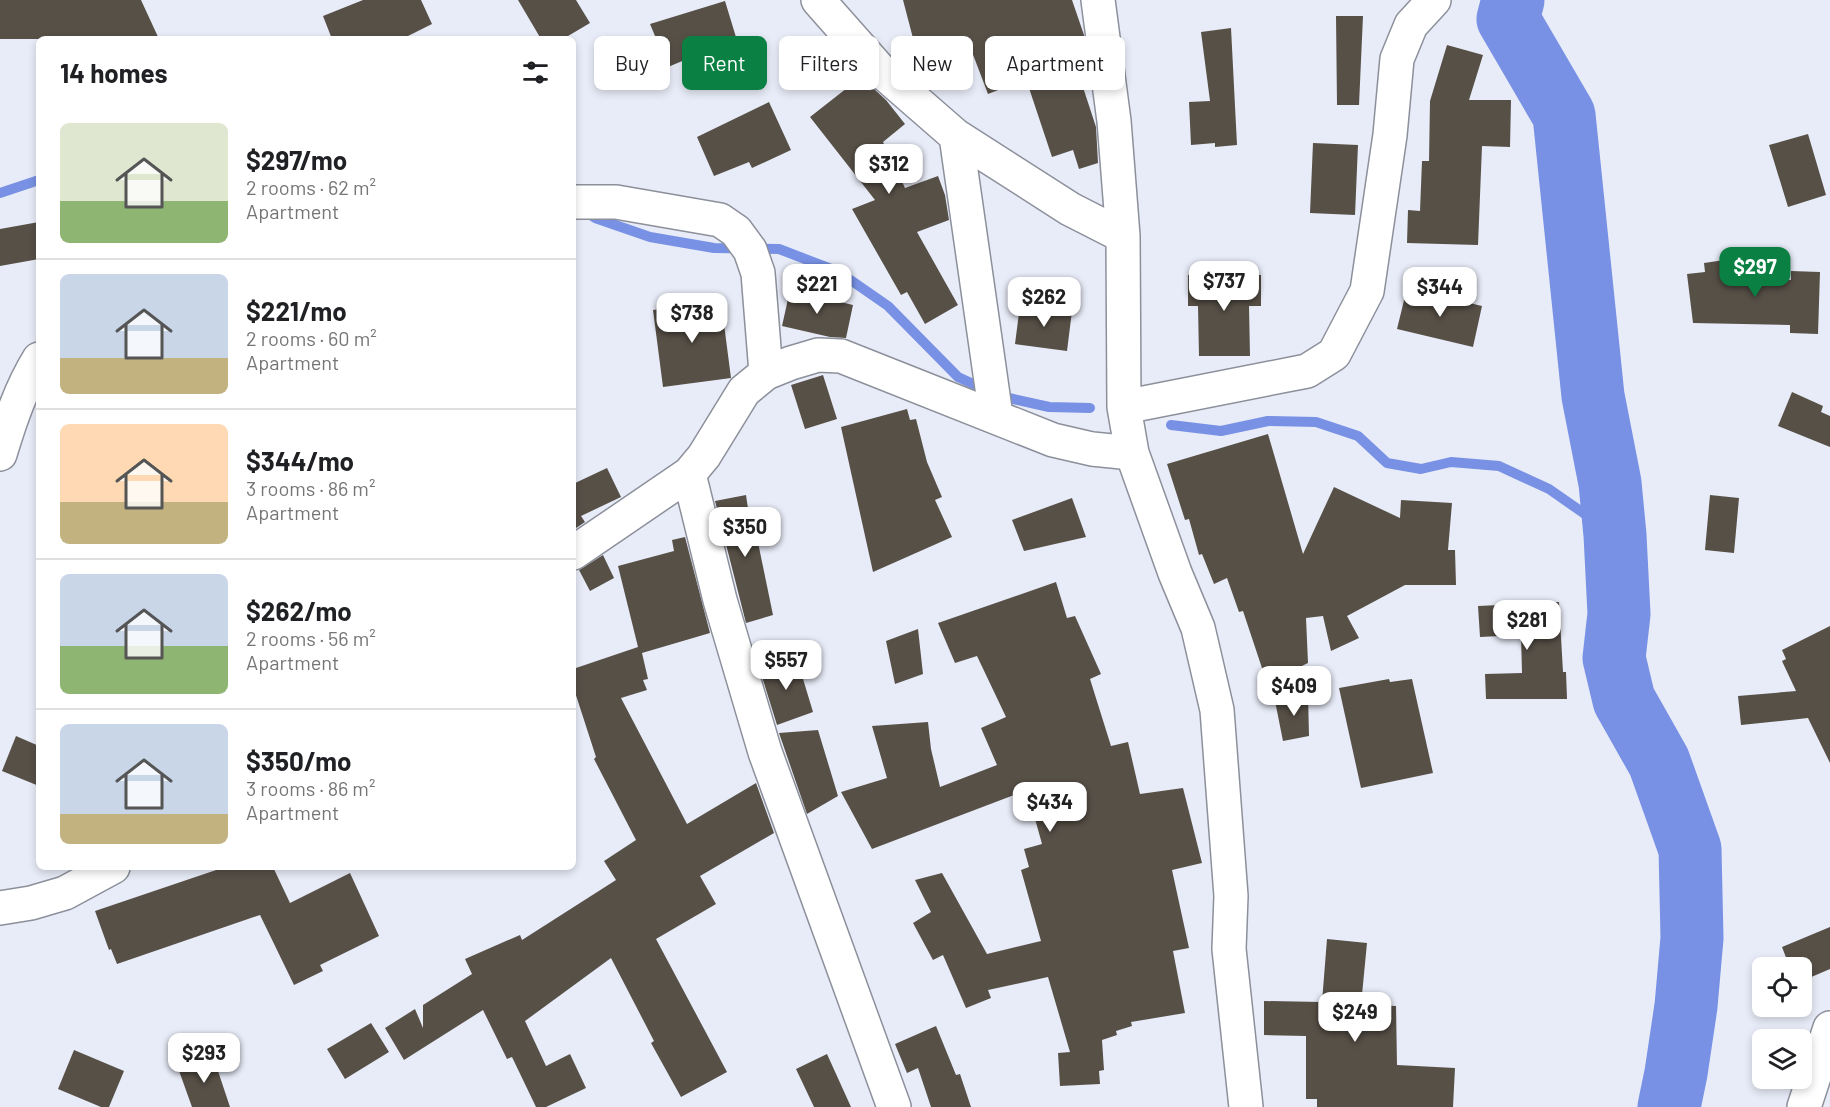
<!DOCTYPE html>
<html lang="en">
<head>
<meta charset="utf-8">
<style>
	:root { --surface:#fff; --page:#f6f6f6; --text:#202124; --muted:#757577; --line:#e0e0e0; --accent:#0b8043 }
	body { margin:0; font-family:Barlow,sans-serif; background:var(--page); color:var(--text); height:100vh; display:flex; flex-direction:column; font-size:22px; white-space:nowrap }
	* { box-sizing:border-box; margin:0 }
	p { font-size:20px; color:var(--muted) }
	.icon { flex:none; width:33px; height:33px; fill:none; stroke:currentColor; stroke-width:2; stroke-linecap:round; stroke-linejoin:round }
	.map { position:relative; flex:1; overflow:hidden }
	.panel { position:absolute; left:36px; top:36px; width:540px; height:834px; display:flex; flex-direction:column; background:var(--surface); border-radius:9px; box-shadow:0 3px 9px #0003 }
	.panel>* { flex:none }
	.banner { position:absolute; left:594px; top:36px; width:570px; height:54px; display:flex; gap:12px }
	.fabs { position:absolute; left:1752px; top:957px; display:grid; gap:12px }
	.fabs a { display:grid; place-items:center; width:60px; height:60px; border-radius:9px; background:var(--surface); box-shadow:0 3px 9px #0003; font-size:30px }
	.price { position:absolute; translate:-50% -51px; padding:0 14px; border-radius:12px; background:#fff; color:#222; font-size:20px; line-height:39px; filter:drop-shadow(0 2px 3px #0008) }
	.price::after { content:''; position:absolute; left:50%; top:36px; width:18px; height:14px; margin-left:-9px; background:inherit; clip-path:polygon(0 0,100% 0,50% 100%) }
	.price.active { background:var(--accent); color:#fff }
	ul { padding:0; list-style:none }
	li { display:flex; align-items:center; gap:18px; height:150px; padding:0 24px }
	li+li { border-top:2px solid var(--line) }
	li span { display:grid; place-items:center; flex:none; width:168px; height:120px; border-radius:9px; color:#555 }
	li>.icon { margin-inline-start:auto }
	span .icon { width:72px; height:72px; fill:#fffc; stroke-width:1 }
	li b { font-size:26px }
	h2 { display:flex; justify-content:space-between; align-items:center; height:72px; padding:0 24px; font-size:26px }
	.tag { padding:0 21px; border-radius:9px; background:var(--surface); box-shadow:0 3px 9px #0003; font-size:21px; line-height:54px }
	.tag.active { background:var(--accent); color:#fff }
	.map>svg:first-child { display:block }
</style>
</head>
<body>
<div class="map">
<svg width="1830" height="1107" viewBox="0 0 1830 1107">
	<rect width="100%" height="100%" fill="#e8ecf8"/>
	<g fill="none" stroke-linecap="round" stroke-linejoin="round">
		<!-- stream -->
		<path stroke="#7891e4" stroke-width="10" d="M0 193 39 180
			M585 211 595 218 650 237 714 248 779 249 839 272 888 306 958 377 984 389
			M1009 398 1049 407 1090 408
			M1171 425 1221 431 1268 421 1316 422 1358 436 1387 463 1421 469 1451 462 1499 466 1549 489 1615 535"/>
		<!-- river -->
		<path stroke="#7891e4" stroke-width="63" d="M1513 0 1508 19 1564 115 1593 396 1610 483 1615 535 1619 614 1614 658 1624 700 1659 762 1690 849 1692 938 1686 1006 1676 1073 1669 1107"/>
	</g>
	<!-- building -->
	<path fill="#575047" d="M0 0H141L159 39H0Z
		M363 0H421L432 24 402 39H332L323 16Z
		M518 0H576L590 23 563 39H541Z
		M903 0H1072L1084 35 1086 52 1084 53 1089 72 1079 75 1096 127 1098 163 1079 169 1073 150 1052 157 1026 79 988 94 972 52 920 65Z
		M725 1 739 47 708 57 706 51 668 67 650 24Z
		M1336 16H1363L1359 105H1337Z
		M1231 28 1237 145 1215 147V143L1191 145 1189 102 1210 101 1201 32Z
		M1447 45 1483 55 1469 100H1511L1510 147 1482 146 1478 245 1407 243 1408 210 1420 211 1422 161H1429L1430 101Z
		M861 77 886 100 905 124 883 142 905 188 938 176 945 195 949 220 917 232 958 305 925 324 907 292 901 295 852 209 875 200 810 117Z
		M769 102 791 150 752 168 749 162 714 176 697 137Z
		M1808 134 1826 195 1788 207 1769 145Z
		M1313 143 1358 145 1355 215 1310 213Z
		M39 222V259L0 266V229Z
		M1738 258 1740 279 1791 280V271L1820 272 1818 334 1790 333V325L1693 323 1687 274 1705 272 1704 263Z
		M1188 275H1261V306H1249L1250 356H1199L1198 306H1188Z
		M1407 288 1482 306 1473 347 1397 329Z
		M790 290 853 305 846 338 830 337 782 326Z
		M721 301 731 378 663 387 653 310Z
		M1020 305 1072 311 1067 351 1015 344Z
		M823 375 837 419 805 429 791 385Z
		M1792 392 1823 406 1821 412 1830 416V447L1778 426Z
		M907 409 910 420 916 419 927 462 942 497 935 500 952 537 873 572 841 427Z
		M1268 434 1303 554 1334 487 1400 518 1401 500 1452 503 1448 550H1455L1456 585H1405L1347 616 1359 638 1331 651 1323 616 1306 618 1308 663 1267 683 1243 611 1239 612 1227 578 1214 584 1202 554 1199 555 1189 519 1185 520 1167 464Z
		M607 468 621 497 581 516 585 522 573 530V484Z
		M746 495 750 522 754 523 773 615 746 623 715 501Z
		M1710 495 1739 498 1734 553 1705 550Z
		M1072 498 1086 537 1024 551 1012 520Z
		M685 537 710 633 642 653 648 679 643 680 647 690 621 698 687 824 756 783 774 833 700 876 716 904 656 939 727 1072 681 1097 651 1043 654 1041 611 958 525 1021 546 1066 570 1054 586 1088 546 1107H536L512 1057 507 1059 483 1010 404 1060 385 1028 415 1009 423 1028V1005L472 974 465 959 520 935 522 940 616 880 604 861 636 840 594 759 596 757 573 686V669L638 647 618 566 674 551 672 540Z
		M603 555 614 578 590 591 579 570Z
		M1056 582 1067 618 1075 616 1101 674 1090 679 1111 746 1128 742 1140 794 1183 788 1202 863 1172 870 1189 948 1173 951 1185 1013 1131 1022 1132 1026 1116 1031 1117 1035 1102 1040 1104 1070 1099 1071 1100 1084 1060 1086 1058 1053 1070 1052 1048 977 988 990 991 998 966 1008 943 955 933 960 913 923 931 912 915 880 942 873 987 954 1041 941 1021 870 1029 867 1024 849 1042 844 1027 790 872 849 841 792 887 778 872 726 928 722 931 749 940 787 997 765 981 728 1006 717 977 656 955 663 938 623Z
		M1559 602 1563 672H1566L1567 699H1486L1485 674 1522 673 1521 635 1480 637 1478 606Z
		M1830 626V763L1808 718 1741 725 1738 696 1796 691 1782 661 1786 659 1782 650Z
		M918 629 923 674 895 684 886 641Z
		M797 659 813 712 777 725 759 667Z
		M1389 679 1390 682 1412 679 1433 773 1361 788 1339 688Z
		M1308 695 1309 736 1283 741 1275 701Z
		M818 730 838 796 807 814 779 733Z
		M16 736 39 746V786L2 771Z
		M225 867H273L290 903 350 873 379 936 320 965 323 971 294 985 260 915 117 964 111 949 109 950 95 911Z
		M1830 927V969L1802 981V968H1790L1782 947Z
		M1327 939 1367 943 1361 1005 1396 1006 1397 1065 1455 1068 1453 1107H1317V1099H1306V1036L1264 1035V1001L1322 1002Z
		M371 1023 389 1052 345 1079 327 1049Z
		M936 1026 956 1075 960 1074 971 1107H931L918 1068 907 1073 895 1044Z
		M74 1050 124 1071 109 1107H101L58 1089Z
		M827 1054 851 1107H814L796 1069Z
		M213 1056 230 1107H192L178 1068Z
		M1763 1078H1794L1793 1081 1763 1082Z"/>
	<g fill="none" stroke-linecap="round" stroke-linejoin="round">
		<!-- minor casing -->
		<g stroke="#8c909b" stroke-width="36">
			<path id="minor" d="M818 0 879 69 956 136 1070 209 1123 236
				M1098 0 1114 121 1123 236 1124 407 1132 453 1175 573 1198 628 1217 710 1231 896 1229 949 1246 1107
				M956 136 996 416
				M573 202H616L720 220 736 231 750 250 758 273 766 373
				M1124 407 1307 371 1334 354 1367 291 1390 135 1397 59 1411 25 1434 0
				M0 454C10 421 21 388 39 359
				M689 474 720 600 765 752 894 1107
				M573 553 689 474 704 456 744 391 766 373 791 363 818 355 841 356 1053 440 1092 449 1132 453
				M0 908 31 903 65 893 113 867
				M1804 1107 1830 1028"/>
		</g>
		<!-- minor -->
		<use href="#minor" stroke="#fff" stroke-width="33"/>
	</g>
</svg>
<div class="fabs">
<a><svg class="icon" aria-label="locate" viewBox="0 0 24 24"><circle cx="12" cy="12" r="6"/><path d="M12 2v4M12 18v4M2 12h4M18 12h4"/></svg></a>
<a><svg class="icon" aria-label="layers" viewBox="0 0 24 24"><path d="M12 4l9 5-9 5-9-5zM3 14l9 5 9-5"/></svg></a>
</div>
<b class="price" style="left:889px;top:195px">$312</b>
<b class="price active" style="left:1755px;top:298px">$297</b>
<b class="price" style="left:1224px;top:312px">$737</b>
<b class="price" style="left:817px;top:315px">$221</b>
<b class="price" style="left:1440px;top:318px">$344</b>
<b class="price" style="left:1044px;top:328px">$262</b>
<b class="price" style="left:692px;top:344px">$738</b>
<b class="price" style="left:745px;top:558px">$350</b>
<b class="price" style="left:1527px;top:651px">$281</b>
<b class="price" style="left:786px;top:691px">$557</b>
<b class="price" style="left:1294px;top:717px">$409</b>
<b class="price" style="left:1050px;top:833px">$434</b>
<b class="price" style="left:1355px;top:1043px">$249</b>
<b class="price" style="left:204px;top:1084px">$293</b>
<div class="banner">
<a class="tag">Buy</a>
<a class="tag active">Rent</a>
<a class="tag">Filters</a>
<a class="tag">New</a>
<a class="tag">Apartment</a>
</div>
<section class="panel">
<h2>14 homes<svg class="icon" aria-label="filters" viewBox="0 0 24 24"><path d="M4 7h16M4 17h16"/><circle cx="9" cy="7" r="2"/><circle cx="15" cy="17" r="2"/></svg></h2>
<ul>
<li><span style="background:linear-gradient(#dfe7d0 65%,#8fb573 0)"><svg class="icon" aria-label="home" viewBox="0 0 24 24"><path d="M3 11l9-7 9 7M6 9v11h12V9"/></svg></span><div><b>$297/mo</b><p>2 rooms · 62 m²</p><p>Apartment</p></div></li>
<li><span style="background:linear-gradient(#c9d6e8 70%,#c2b280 0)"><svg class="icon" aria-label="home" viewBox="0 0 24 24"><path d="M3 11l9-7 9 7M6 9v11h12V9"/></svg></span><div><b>$221/mo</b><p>2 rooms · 60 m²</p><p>Apartment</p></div></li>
<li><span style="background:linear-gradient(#ffd9b3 65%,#c2b280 0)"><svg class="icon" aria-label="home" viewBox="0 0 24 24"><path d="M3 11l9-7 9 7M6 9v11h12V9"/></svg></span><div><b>$344/mo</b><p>3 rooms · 86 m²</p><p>Apartment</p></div></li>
<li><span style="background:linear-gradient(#c9d6e8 60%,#8fb573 0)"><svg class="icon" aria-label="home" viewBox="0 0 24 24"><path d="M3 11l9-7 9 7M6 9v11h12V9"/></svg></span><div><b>$262/mo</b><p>2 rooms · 56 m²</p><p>Apartment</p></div></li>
<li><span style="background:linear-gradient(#c9d6e8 75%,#c2b280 0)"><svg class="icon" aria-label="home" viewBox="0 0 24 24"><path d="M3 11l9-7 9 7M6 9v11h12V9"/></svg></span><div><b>$350/mo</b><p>3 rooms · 86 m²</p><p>Apartment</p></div></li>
</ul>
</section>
</div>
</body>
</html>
